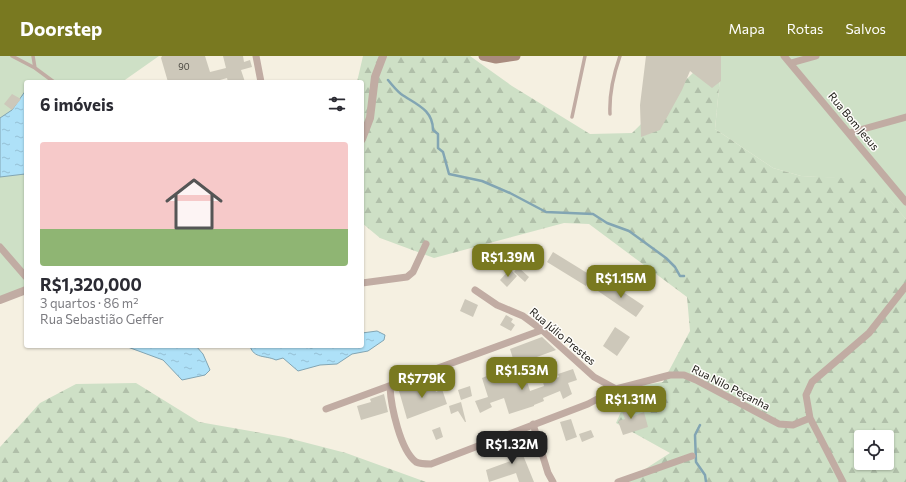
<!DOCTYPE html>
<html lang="pt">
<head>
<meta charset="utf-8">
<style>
	:root { --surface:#fff; --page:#f2f2f3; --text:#2b2b33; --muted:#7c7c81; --accent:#797920 }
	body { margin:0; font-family:Commissioner,sans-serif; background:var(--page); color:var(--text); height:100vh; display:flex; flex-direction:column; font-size:15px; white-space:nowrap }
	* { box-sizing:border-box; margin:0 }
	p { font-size:13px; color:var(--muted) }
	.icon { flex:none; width:22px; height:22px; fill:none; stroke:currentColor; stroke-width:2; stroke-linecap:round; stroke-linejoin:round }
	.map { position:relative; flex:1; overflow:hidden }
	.details { position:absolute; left:24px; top:24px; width:340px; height:268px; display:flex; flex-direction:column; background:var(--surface); border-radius:4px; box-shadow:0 1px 3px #0004 }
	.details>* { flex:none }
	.tools { position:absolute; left:854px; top:374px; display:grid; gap:8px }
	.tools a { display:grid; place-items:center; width:40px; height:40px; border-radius:4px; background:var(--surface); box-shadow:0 1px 3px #0004; font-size:20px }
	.price { position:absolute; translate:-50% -34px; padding:0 9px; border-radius:8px; background:var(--accent); color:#fff; font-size:13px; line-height:26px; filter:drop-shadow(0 1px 2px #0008) }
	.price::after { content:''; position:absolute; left:50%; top:24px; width:12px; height:9px; margin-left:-6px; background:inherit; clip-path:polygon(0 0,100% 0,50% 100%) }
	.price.current { background:#222; color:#fff }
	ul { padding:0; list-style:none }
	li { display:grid; align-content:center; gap:8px; height:212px; padding:0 16px }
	li span { display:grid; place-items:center; height:124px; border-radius:4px; color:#555 }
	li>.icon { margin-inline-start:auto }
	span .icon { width:72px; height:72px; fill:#fffc; stroke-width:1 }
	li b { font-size:17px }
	h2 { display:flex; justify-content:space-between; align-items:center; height:48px; padding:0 16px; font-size:17px }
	header { display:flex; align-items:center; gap:24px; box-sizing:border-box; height:56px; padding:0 20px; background:var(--accent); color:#fff }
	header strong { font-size:19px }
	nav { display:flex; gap:22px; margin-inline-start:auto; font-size:14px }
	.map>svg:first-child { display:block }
</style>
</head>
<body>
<header>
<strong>Doorstep</strong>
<nav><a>Mapa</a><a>Rotas</a><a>Salvos</a></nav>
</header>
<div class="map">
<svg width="906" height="426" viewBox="0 0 906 426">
	<defs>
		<pattern id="forest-firs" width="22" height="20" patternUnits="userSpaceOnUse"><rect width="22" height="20" fill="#cee0c6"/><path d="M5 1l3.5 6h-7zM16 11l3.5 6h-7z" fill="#b0bfa9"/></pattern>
		<pattern id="water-ripples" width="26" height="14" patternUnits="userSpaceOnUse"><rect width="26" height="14" fill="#aee1f8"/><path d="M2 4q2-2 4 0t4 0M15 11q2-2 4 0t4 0" fill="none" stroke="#95c0d4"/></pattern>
	</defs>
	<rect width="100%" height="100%" fill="#f5f0e1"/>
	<!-- grass -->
	<path fill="#cee0c6" d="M0 0H159L122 26H26V233L0 241Z
		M713 0H906V163L871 124 801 120 773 112 715 73 721 11Z"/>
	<!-- forest -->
	<path fill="url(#forest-firs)" fill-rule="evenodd" d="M363 0H470L512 30 590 78 632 77 700 10 721 11 715 73 773 112 801 120 871 123 906 163V426H625L670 397 616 367 632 331 663 326 690 275 687 241 589 168 564 167 434 202 380 182 362 167V26H357ZM861 381H887V407H861Z
		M136 327 199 366 284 381 346 397 426 426H0V391L40 347 76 328Z"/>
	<!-- water -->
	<path fill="url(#water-ripples)" stroke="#82a5b3" d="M26 34V116L25 118 0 121V62L12 54Z
		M377 275 385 279 384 284 368 295 352 298 337 308 320 309 298 315 283 302 276 304C265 299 254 303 250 290H304L311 292 321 290H362V277Z
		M125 290H196L203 298 210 314 205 319 182 324 163 304Z"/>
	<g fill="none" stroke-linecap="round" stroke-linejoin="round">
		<!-- stream -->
		<path stroke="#82a5b3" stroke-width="2.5" d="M388 24C392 29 396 34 401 38 415 48 433 53 433 74L438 78V92L443 96 449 118 482 125 510 137 546 156 593 158 607 167 629 175 666 202 675 211 680 220H684
			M700 369 695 379 696 406 705 419 706 426"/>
	</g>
	<!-- building -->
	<path fill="#cdc8ba" d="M162 0H205L210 16 226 12 223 0H243L244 6 250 4 252 11 241 14 245 26H228L227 22 213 26H168L161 2Z
		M646 0H721V25L712 32 690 15 682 34 660 74 641 81 640 49Z
		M12 38 21 43 12 54 4 48Z
		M553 196 592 220 586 230 547 206Z
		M518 211 529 221 525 226 514 216Z
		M510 213 517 220 507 231 500 224Z
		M605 224 644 250 636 261 598 235Z
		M465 243 478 249 473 261 460 255Z
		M506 259 513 263 511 266 515 269 511 275 500 269Z
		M615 271 630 281 617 300 603 290Z
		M542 281 556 294 515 309 510 293Z
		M573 313 577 324 568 327 572 338 563 343 560 335 543 342 544 345 534 349V350L509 358 504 342 490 347 492 351 480 357 475 345 488 341 482 322 494 317 495 319 507 314 512 327 526 322 530 335 544 330 543 326 559 321 558 318Z
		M431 320 436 336 442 333 447 348 407 363 399 335 417 330 425 326 424 322Z
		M470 330 472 340 461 344 458 334Z
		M384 338 388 356 361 364 357 350 371 346 370 343Z
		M626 342 631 361 644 356 648 371 623 379 618 365 625 363 618 345Z
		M461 346 466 366H465L458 355 451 358 449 350Z
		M571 363 577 381 566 385 560 366Z
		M440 371 443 381 436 384 432 374Z
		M591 374 594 381 582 386 579 378Z
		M516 382 534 426H519L516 417 489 426 486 414 511 405 504 386Z"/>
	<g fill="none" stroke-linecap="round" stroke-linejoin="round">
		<!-- service -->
		<path stroke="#c1aca3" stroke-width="3.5" d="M12 0 35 12 54 26
			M33 0 35 12
			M610 58C609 37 613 20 620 0
			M572 61 585 0"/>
		<!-- minor -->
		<path stroke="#c1aca3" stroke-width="7" d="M256 0 261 26
			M784 0 906 146
			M791 7 816 0
			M849 77 906 61
			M0 191 26 221
			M362 227 407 221 413 216 426 188
			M475 234 497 249 523 260 542 274 594 321 616 333
			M390 331C391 350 400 394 416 406 420 408 427 408 431 408L588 348 616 333 670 319H684L696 324 779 368 793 369 810 362
			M326 353 542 274
			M533 368 548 417 553 426
			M618 426 692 400
			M843 426 810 362 806 339 812 326 869 277 906 230"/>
		<!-- tertiary -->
		<path stroke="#c1aca3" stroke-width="8" d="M362 83 370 62 375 21 383 0
			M0 244 26 234"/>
		<!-- secondary -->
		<path stroke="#a98b7e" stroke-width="9" d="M483 0 496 3 516 0"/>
	</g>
	<g text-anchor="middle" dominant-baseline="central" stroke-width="3" stroke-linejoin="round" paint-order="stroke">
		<!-- number labels -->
		<g font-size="9" fill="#47443d">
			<text x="184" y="10">90</text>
		</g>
		<!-- street labels -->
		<g font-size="11" fill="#1a1813" stroke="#fefdfa">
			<text transform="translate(854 65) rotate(50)">Rua Bom Jesus</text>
			<text transform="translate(563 280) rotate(40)">Rua Júlio Prestes</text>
			<text transform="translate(731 331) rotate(27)">Rua Nilo Peçanha</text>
		</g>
	</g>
</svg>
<div class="tools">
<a><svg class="icon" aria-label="locate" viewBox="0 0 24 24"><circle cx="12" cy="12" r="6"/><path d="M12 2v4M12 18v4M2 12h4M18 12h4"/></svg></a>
</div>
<b class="price" style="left:508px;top:222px">R$1.39M</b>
<b class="price" style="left:621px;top:243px">R$1.15M</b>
<b class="price" style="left:522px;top:335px">R$1.53M</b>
<b class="price" style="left:422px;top:343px">R$779K</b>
<b class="price" style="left:631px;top:364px">R$1.31M</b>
<b class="price current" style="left:512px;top:409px">R$1.32M</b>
<section class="details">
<h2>6 imóveis<svg class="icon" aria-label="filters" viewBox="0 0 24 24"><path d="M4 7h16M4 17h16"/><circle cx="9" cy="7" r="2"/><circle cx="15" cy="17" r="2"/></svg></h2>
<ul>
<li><span style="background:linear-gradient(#f6c9c9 70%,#8fb573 0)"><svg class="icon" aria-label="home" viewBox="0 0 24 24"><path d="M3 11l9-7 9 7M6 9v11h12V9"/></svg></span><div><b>R$1,320,000</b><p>3 quartos · 86 m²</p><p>Rua Sebastião Geffer</p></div></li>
</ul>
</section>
</div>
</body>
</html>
